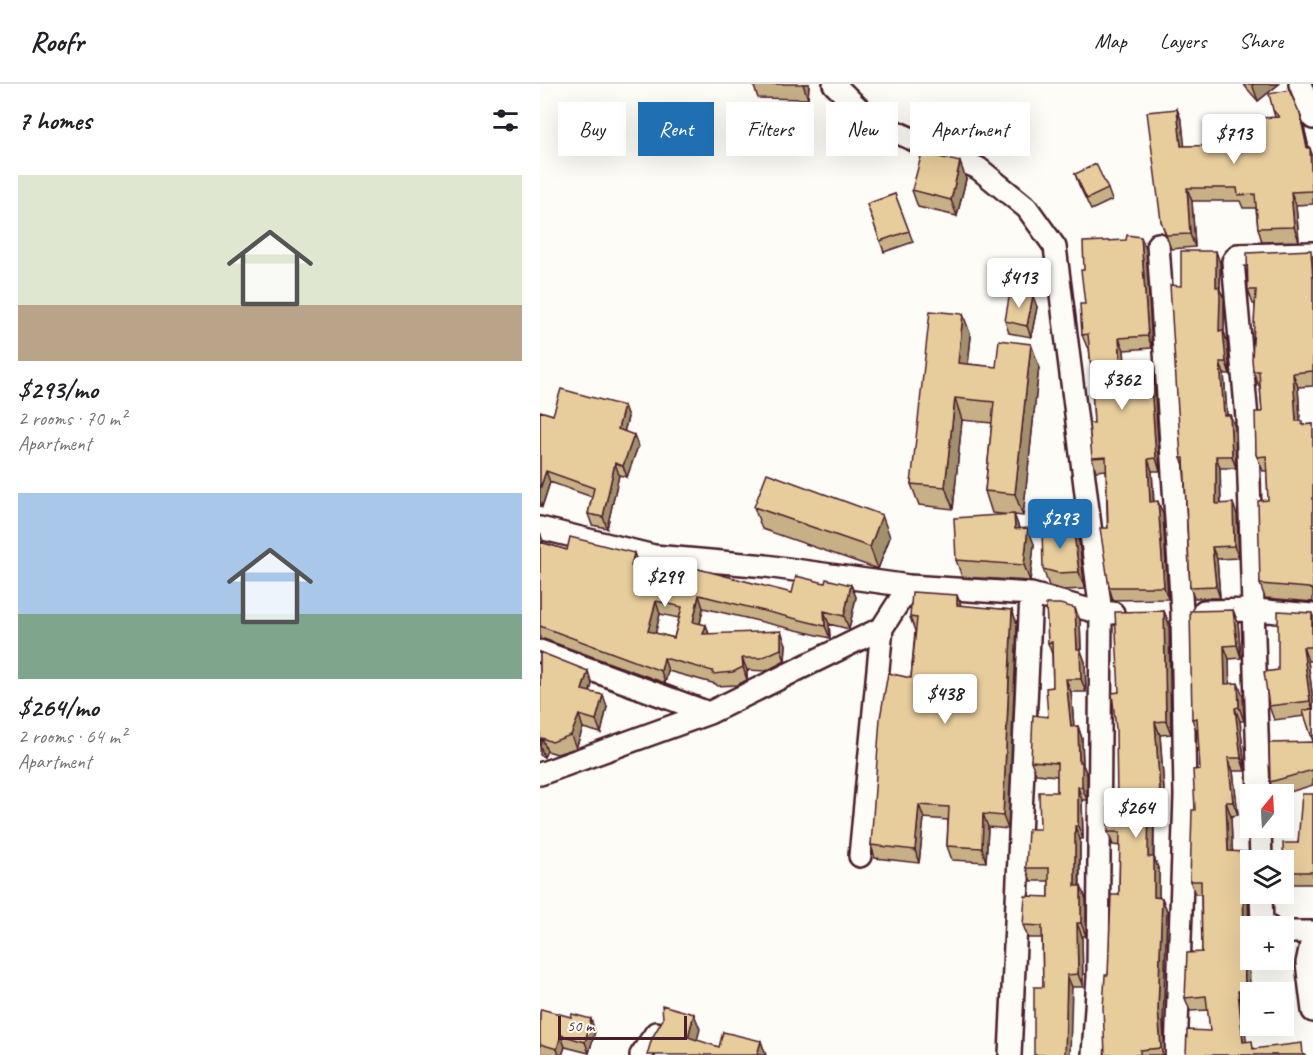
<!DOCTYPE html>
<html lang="en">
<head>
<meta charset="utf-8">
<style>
	:root { --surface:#fff; --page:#f6f6f6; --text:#202124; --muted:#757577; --line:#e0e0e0; --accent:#1f6fb2 }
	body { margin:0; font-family:Caveat,sans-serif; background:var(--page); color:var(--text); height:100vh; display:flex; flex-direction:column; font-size:22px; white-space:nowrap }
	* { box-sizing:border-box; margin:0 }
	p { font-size:20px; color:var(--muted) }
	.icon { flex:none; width:33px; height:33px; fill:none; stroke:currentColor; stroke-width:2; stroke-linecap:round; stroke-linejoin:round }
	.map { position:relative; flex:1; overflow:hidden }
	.details { display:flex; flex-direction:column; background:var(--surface); width:540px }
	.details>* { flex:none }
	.hud { position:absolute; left:18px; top:18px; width:570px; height:54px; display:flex; gap:12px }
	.needle { width:39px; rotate:18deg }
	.fabs { position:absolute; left:700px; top:700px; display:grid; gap:12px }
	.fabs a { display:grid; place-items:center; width:54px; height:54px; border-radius:0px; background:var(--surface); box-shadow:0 6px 24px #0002; font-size:30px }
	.scale { position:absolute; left:18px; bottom:15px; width:129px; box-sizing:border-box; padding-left:6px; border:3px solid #4a1f2b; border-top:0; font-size:16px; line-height:21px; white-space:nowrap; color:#4a1f2b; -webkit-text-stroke:4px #fdfcf7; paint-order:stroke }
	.price { position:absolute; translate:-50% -51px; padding:0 14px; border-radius:6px; background:#fff; color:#222; font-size:20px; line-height:39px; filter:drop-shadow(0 2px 3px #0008) }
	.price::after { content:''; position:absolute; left:50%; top:36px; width:18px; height:14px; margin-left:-9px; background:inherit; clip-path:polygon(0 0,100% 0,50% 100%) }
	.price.on { background:var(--accent); color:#fff }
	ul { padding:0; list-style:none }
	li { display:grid; align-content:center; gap:12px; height:318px; padding:0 18px }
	li span { display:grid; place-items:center; height:186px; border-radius:0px; color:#555 }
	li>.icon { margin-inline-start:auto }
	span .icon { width:108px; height:108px; fill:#fffc; stroke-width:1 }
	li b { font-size:26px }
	h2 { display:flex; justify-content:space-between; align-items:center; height:72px; padding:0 18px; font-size:26px }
	.pill { padding:0 21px; border-radius:0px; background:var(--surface); box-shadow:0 6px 24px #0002; font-size:21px; line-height:54px }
	.pill.on { background:var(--accent); color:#fff }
	header { display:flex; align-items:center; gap:36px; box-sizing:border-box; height:84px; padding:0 30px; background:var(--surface); border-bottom:2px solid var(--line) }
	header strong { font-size:28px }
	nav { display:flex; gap:33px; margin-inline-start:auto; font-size:21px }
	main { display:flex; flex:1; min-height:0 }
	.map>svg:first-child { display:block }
</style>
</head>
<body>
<header>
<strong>Roofr</strong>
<nav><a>Map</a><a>Layers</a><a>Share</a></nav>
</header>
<main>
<section class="details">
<h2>7 homes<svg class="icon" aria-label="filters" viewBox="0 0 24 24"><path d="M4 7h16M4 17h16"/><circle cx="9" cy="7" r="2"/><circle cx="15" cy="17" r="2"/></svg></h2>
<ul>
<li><span style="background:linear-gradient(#dfe7d0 70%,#b9a48a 0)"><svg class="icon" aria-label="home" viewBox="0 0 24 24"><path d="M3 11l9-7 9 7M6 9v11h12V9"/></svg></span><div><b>$293/mo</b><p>2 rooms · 70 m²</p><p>Apartment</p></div></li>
<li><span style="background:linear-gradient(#a9c7e8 65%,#7fa58c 0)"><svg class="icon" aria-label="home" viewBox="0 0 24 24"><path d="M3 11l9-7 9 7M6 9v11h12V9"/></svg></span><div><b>$264/mo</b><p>2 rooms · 64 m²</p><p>Apartment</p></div></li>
</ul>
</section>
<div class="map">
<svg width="773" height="971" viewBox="0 0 773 971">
	<rect width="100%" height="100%" fill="#fdfcf7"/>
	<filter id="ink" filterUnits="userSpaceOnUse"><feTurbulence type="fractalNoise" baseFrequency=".0167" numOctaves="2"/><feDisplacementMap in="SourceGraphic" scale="12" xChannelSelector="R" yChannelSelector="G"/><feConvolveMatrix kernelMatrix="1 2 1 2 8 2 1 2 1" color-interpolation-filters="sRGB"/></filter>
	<g filter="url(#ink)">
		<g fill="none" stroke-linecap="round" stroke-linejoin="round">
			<!-- minor casing -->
			<g stroke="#4a1f2b" stroke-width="26">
				<path id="minor" d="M294 0 331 37 438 84 487 124 515 163 561 529 558 893 553 971
					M760 0 773 34
					M618 160 642 527 645 712 636 971
					M0 444 114 472 226 482 369 502 491 510 561 529H573
					M664 527 715 526 773 531
					M0 567 169 629
					M0 690 169 629 342 544 369 502
					M719 711 707 334 693 177 698 171 773 169
					M720 744 721 777
					M320 772 342 544
					M721 810 722 841 729 843
					M744 848H773
					M773 851 767 879 773 927
					M101 971 116 949
					M470 971 491 510"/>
			</g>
			<!-- minor -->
			<use href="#minor" stroke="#fdfcf7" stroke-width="21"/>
		</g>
		<!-- wall -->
		<path fill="#c7af86" stroke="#4a1f2b" stroke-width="1.5" fill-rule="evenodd" d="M213 0H269L268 15 218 14Z
			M703 0H739L718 17Z
			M637 25 642 38 644 62 703 61 735 33 733 26 760 30 764 43 769 64 773 73V120L756 121 759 157 722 158 718 144 716 124H703L700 117H652L655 163 631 165 621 137Z
			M535 90 568 105 572 116 551 126 539 101Z
			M426 95 417 132 378 123 372 106Z
			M355 110 373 158 344 168 327 120Z
			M606 165 612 264 584 266 585 284 610 285 614 297 620 387H612L614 418 623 430 628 515 573 516 569 503 566 386 556 387 552 374 554 339 551 283 549 263H547L542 251 545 220 544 186Z
			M773 171V302L758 303 760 337 763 341 773 340V518L725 514 720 500 728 416 727 387H723L716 370 722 328 720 302H719L713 287 715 220H713L708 206Z
			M680 179V206L684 214V248L687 258 690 290H684L687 331H690L695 343 696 384H680L681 419 697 431 699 474 677 475 680 514H654L650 503 644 381 641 374V202Z
			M497 223 491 253 469 249 465 237Z
			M431 252 428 280 456 283 499 282 483 432 474 431 479 444 494 460 490 497 422 493 416 476 471 431 452 429 445 407 452 339 422 336 413 425 379 421 371 400Z
			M84 322 88 333 84 348 98 362 87 393 79 391 67 444 52 441 48 430 52 413 10 398 2 423 0 422V327L13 331Z
			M214 423 350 453 338 485 222 445Z
			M0 448 3 459 27 466 94 469 98 481V484L136 493 252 509 285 499 311 501 316 513 309 545 289 540 290 554 163 524 160 540 166 541 169 550 246 560 245 577 226 587 207 586V596L197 601 177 602 176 600 128 587 125 599 4 555 0 556ZM120 530 139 534 134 554 115 549Z
			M539 458 545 505 524 506 509 502 503 485Z
			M421 522 472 526 477 540 468 745 448 743 446 778 412 776 407 762 408 736 384 734 379 779 335 774 331 761 371 594 375 547 370 533Z
			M693 526 698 539 701 574 689 575V600L703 612 704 637H700L705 687H693L698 731 691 732 692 767 707 772 711 784 708 810 710 920H702L706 958 715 965 766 971H646L670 947 668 926 650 927 645 914 662 868 661 810H655L650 797 655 726 660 685 658 648H657L652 635Z
			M624 527 629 540 631 650 620 651 625 721H614V773L619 787V813L622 814 627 827 623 940 625 971H565L568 891 579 811 580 762 573 761 568 748 577 718 579 608Z
			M773 533V577H768L773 616V657L765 632 734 636 729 622 738 586Z
			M540 536 541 567 545 578 546 608H531L534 643 538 642 542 655 543 681 547 691V716H542L543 755H540V802L546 815V852H542L543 903H503L502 854H488L483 841 509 813V797H491L486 784 500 745 517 708V692L496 690 491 677 508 633 513 603 512 570 508 559Z
			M0 568 52 600 50 608 63 611 67 623 61 649 43 644 36 664 17 670 7 667 4 673 0 671Z
			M773 658V701L740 711H735L730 698Z
			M773 710V800H747L744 790V777L758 759Z
			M0 929 55 947 49 969 25 963 22 971 0 970Z"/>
		<!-- shaded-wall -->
		<path fill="#a28f6d" stroke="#4a1f2b" stroke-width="1.5" d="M263 0H269L268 15Z
			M712 0H739L718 17Z
			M637 25 642 38 646 75 641 62Z
			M760 30 764 43 770 69V64L773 73V109L767 64Z
			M420 78 426 95 417 132 411 116Z
			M647 104 652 117 655 163 650 150Z
			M751 108 756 121 759 157 754 143Z
			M601 153 606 165 612 264 608 252Z
			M676 167 680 179V206L684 214V248L687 258 690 290 686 278 679 247 676 203Z
			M493 212 497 223 491 253 487 242Z
			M423 230 431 252 426 300 418 279Z
			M579 254 584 266 586 296 581 284Z
			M491 260 499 282 483 432 475 410Z
			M680 278 684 290 688 343 684 331Z
			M610 285 614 297 620 387 616 374Z
			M753 289 758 303 761 351 756 337Z
			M415 314 422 336 413 425 405 403Z
			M84 322 88 333 82 356 78 345Z
			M690 331 695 343 696 384 692 372Z
			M94 351 98 362 87 393 83 382Z
			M676 372 680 384 681 431 676 420Z
			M608 375 612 387 614 430 610 418Z
			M75 379 79 391 67 444 63 433Z
			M6 387 10 398 2 423 0 417V405Z
			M618 417 623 430 628 515 624 503Z
			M693 419 697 431 699 474 694 462Z
			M474 430 480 447 475 445Z
			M342 431 350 453 338 485 330 463Z
			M533 442 539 458 545 505 539 488Z
			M488 444 494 460 490 497 484 481Z
			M0 448 3 458 1 470 0 468Z
			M672 463 677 475 680 514 676 502Z
			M94 469 98 481 96 495 91 482Z
			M311 501 316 513 309 545 304 532Z
			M159 511 163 524 158 550 153 538Z
			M417 511 422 524 417 521Z
			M116 517 120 530 113 560 108 547Z
			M535 524 540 536 541 567 545 578 546 608 541 595 537 565Z
			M472 526 477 540 468 745 463 732Z
			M693 526 698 539 701 574 697 561Z
			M284 527 289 540 290 554 285 542Z
			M624 527 629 540 631 650 626 637Z
			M772 529 773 533V567L772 563Z
			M166 541 170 554 163 550Z
			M241 547 246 560 245 577 241 565Z
			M684 562 689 575 690 614 685 600Z
			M763 563 768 577 773 616V625L770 617Z
			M124 574 128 587 125 599 121 587Z
			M202 574 207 586V596L203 583Z
			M48 587 52 600 47 618 42 606Z
			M526 595 531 608 535 655 531 643Z
			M698 599 703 612 704 637 699 623Z
			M63 611 67 623 61 649 56 636Z
			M695 624 700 637 705 687 701 674Z
			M39 631 43 644 36 664 31 651Z
			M615 638 620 651 625 721 620 708Z
			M538 642 542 655 543 681 547 691V716L542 703 539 678Z
			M2 654 7 667 4 673 0 661Z
			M688 674 693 687 698 731 693 718Z
			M538 703 542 716 543 755 538 742Z
			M609 708 614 721 613 787 608 773Z
			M686 718 691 732 693 780 688 767Z
			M379 721 384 734 379 779 375 766Z
			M443 730 448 743 446 778 442 764Z
			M535 742 540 755 539 815 535 802Z
			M707 772 711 784 708 810 710 920 705 907 703 797Z
			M614 773 619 787V827L614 813Z
			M541 802 546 815V852L541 839Z
			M622 814 627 827 623 940 625 971H623L621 964 618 926Z
			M537 839 542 852 543 903 538 890Z
			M527 891 532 903 530 971H525Z
			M698 907 702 920 708 971 703 958Z
			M154 930 160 945 154 968 148 953Z
			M51 935 55 947 49 969 45 958Z
			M21 951 25 963 22 971H19L17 965Z
			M221 957 226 971H217Z"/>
		<!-- building -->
		<path fill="#e7cc9c" stroke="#4a1f2b" stroke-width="1.5" fill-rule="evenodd" d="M749 6 760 30 767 64H770L772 107 751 108 754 143 718 144 715 110 698 111 697 104H647L650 150 626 151 621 137 607 28 637 25 641 62 703 61 701 35 739 33 733 26 729 10Z
			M382 69 420 78 411 116 372 106Z
			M556 80 568 105 547 115 535 90Z
			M355 110 369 147 340 157 327 120Z
			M587 151 601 153 608 252 579 254 581 284 610 285 616 374 608 375 610 418 618 417 624 503H569L560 444H568L566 373 552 374 549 339H554L551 283 548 250 542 251 540 220H545L541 186H544L543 158 586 156Z
			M771 166 773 196V287L753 289 756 337H762V341L773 340V506L769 504 720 500 718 417 728 416 726 372 717 373 716 370 715 328H722L719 287H713L712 275 716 206H708L707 169Z
			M641 167H676V203H679L680 212 679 247 683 246 686 278H680L684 331H690L692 372H676V420L693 419 694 462 672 463 676 502 650 503 644 374H641L630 201 641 202Z
			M470 208 493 212 487 242 465 237Z
			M390 227 423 230 418 279 456 283 459 256 491 260 475 410 445 407 454 318 415 314 405 403 371 400Z
			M21 305 84 322 78 345 94 351 83 382 75 379 63 433 48 430 54 404 6 387 0 405V327L13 331Z
			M227 389 342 431 330 463 214 423Z
			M474 430 475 445 488 444 484 481 416 476 414 434Z
			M533 442 539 488 518 489 503 485 502 443Z
			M30 453 94 469 91 482 136 493 139 480 252 509 256 492 285 499 286 495 311 501 304 532 284 527 285 542 159 511 153 538 166 541 163 550 241 547V565L221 574H202L203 583 193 588 173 590V587L124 574 121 587 0 542V458L27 466ZM116 517 142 523 134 554 108 547Z
			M372 508 417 511V521L472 526 463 732 443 730 442 764 407 762 409 723 379 721 375 766 331 761 340 634 348 589 371 594 377 534 370 533Z
			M506 520H520L535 524 537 565H540L541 595H526L531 643 538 642 539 678H542V703H538V742H535V802H541V839H537L538 890 527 891 525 971H494V903H503L502 842 483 841 485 812 509 813V784H486L488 745H500L499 708H517V679L491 677 493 631 508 633 506 604 513 603 512 558 508 559Z
			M693 526 697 561 684 562 685 600 698 599 699 623 695 624 701 674H688L693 718H686L688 767 705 768 707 772 703 797 705 907H698L703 958 712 957 713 965 762 959 763 971H646L647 946 670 947 666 912 645 914 647 869 662 868 661 797H650L652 726H655L653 686 660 685 657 634 652 635 650 527Z
			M624 527 626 637 615 638 620 708H609L608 773H614V813L622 814 618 926 621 964 600 966V971H565L563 924 565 891H568L571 811H579L580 748H568V718H577L576 645 572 609 579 608 575 528Z
			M738 527 772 529V563H763L770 617 729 622 724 588 738 586Z
			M0 568 48 587 42 606 63 611 56 636 39 631 31 651 12 658 2 654 0 660Z
			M773 624V657L763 627Z
			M773 658V686L730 698 729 659Z
			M762 710H773V788H744L743 759H758Z
			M122 921 154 930 148 953 179 963 183 948 221 957 217 971H107L112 954 123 935Z
			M1 925 31 933 32 930 51 935 45 958 21 951 17 965 0 960V929Z"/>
	</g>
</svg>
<div class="fabs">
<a><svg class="needle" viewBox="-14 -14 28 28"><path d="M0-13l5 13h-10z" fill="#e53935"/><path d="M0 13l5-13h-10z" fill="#757577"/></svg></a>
<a><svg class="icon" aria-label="layers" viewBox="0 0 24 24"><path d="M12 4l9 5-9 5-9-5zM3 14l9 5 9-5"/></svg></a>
<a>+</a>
<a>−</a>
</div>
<div class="scale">50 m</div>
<b class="price" style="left:694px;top:81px">$713</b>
<b class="price" style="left:479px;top:225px">$413</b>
<b class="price" style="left:582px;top:327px">$362</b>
<b class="price on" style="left:520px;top:466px">$293</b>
<b class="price" style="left:125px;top:524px">$299</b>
<b class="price" style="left:405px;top:641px">$438</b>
<b class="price" style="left:596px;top:755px">$264</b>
<div class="hud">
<a class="pill">Buy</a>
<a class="pill on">Rent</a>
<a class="pill">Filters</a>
<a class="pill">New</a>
<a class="pill">Apartment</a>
</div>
</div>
</main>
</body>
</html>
